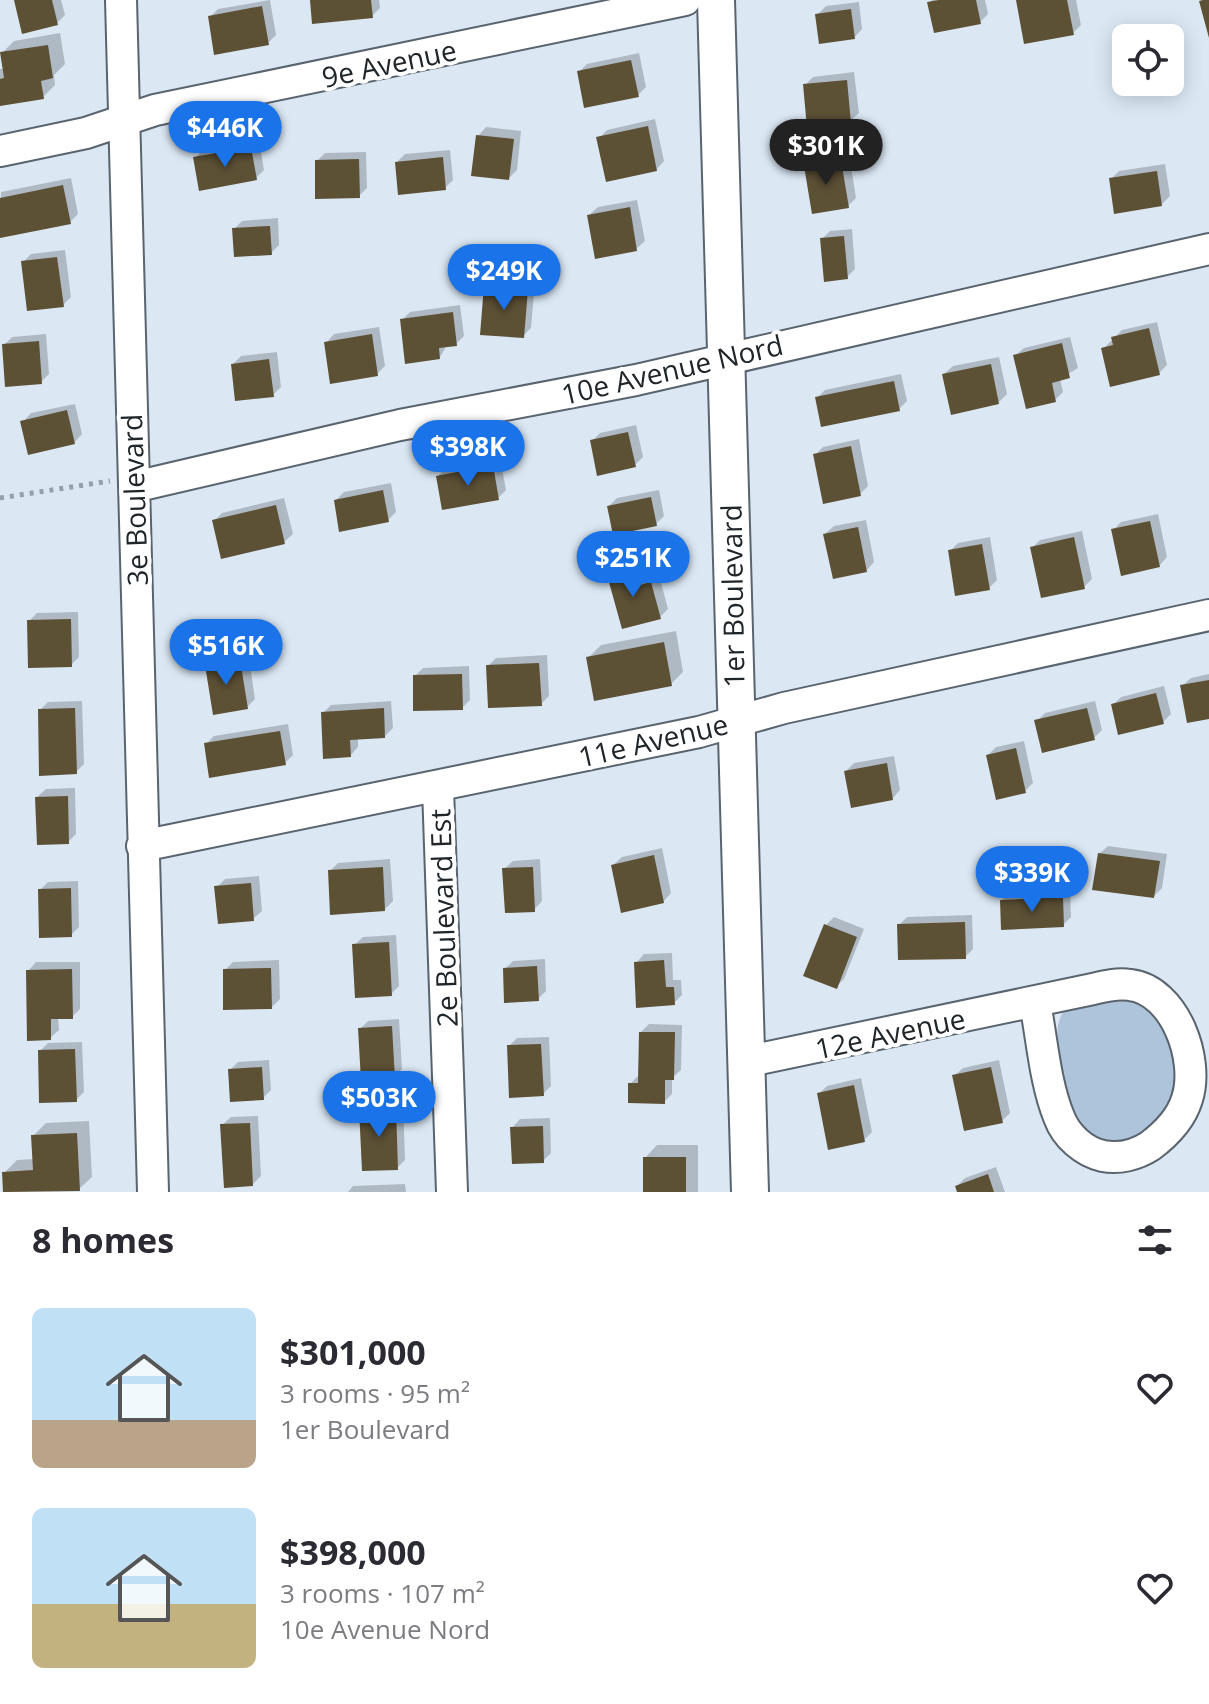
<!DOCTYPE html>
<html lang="en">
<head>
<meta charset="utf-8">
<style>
	:root { --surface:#fff; --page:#f2f2f3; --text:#2b2b33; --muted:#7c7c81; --accent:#1a73e8 }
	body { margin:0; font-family:"Open Sans",sans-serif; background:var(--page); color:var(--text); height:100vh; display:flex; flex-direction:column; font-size:30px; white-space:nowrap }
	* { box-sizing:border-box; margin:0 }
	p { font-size:26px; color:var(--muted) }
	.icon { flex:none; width:44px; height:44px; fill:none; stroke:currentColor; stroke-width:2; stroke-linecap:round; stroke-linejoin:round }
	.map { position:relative; height:1192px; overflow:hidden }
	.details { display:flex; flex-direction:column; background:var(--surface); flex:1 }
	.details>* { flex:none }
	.controls { position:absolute; left:1112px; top:24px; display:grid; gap:16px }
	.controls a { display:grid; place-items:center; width:72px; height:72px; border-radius:12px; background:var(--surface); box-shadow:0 4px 20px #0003; font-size:40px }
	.price { position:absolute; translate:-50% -68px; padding:0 18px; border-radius:28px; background:var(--accent); color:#fff; font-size:26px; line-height:52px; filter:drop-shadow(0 2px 4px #0008) }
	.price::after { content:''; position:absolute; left:50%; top:48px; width:24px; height:18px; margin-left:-12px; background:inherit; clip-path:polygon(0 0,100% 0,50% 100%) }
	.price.selected { background:#222; color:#fff }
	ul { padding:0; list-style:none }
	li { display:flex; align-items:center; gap:24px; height:200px; padding:0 32px }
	li span { display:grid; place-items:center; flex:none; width:224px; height:160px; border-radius:12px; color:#555 }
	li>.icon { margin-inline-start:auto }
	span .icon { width:96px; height:96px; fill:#fffc; stroke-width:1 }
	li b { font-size:34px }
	h2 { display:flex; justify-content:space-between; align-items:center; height:96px; padding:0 32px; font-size:34px }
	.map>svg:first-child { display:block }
</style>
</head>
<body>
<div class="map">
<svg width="1209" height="1192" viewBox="0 0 1209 1192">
	<rect width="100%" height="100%" fill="#dbe8f4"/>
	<!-- green -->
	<path fill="#adc4db" d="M1122 997C1150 1008 1166 1022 1173 1052 1193 1140 1083 1191 1064 1078 1061 1056 1049 1026 1067 1007Z"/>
	<!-- shadow -->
	<path fill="#0003" d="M16 0H61L65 15 57 23Z
		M270 0 276 35 268 43 210 17 218 9Z
		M312 0H379L380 8 372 16Z
		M932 0H985L988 14 980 22 930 3Z
		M1018 0H1076L1081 25 1073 33Z
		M859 2 862 29 854 38 817 15 826 6Z
		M60 33 65 64 54 75 55 85 43 97 0 103V69H4L2 53 14 41Z
		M639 53 646 87 638 95 579 72 587 64Z
		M854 72 859 113 850 121 805 85 813 77Z
		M655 119 664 161 656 170 599 138 607 130Z
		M486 127 521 131 517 170 509 178 478 136Z
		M259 140 264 170 256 178 195 158 203 150Z
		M450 150 453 180 445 188 397 162 405 154Z
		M366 152 367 188 359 196 317 161 325 153Z
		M849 153 856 198 848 206 806 167 815 159Z
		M1165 164 1170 196 1162 204 1111 179 1119 171Z
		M71 178 78 214 70 222 0 236 1 192Z
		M637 200 645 241 636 249 589 215 598 207Z
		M278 218 279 245 271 253 234 229 242 221Z
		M852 229 855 269 847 277 822 239 830 231Z
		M65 250 71 297 63 305 23 262 31 254Z
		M494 278 535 281 531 328 523 336 486 286Z
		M460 305 464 336 456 344 447 345 440 357 402 320 410 312Z
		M1157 322 1167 365 1159 373 1103 349 1122 330Z
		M379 327 385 366 377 374 326 343 334 334Z
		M46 334 49 374 41 382 4 345 12 337Z
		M1070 337 1078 368 1060 379 1063 392 1055 400 1015 356 1024 348Z
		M277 352 281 387 273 395 233 364 241 356Z
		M999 357 1007 394 998 403 944 374 953 366Z
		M901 374 907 401 899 409 817 398 825 390Z
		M75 404 82 434 74 443 23 422 31 413Z
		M636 425 643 457 635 465 592 441 600 433Z
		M859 439 868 486 860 494 815 455 823 447Z
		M500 458 506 490 498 498 438 476 446 468Z
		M391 483 396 512 388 520 336 500 344 492Z
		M659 490 664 516 656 524 609 506 617 498Z
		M284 498 293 534 284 542 214 521 222 513Z
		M1158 514 1167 557 1159 566 1113 530 1121 522Z
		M866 520 874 562 866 571 825 534 834 526Z
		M1082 531 1092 579 1084 587 1032 548 1040 540Z
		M990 537 997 580 989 588 950 551 958 543Z
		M643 560 648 578 659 575 668 609 660 617 610 575 618 567Z
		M78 612 79 657 71 665 29 621 37 613Z
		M676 631 683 672 671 684 588 658 601 645Z
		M248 652 255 699 247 707 207 665 215 657Z
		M547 655 549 696 541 704 488 666 496 658Z
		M469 666 470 700 462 708 415 676 423 668Z
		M1209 674V717L1182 686 1191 678Z
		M1164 686 1171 714 1163 722 1113 705 1121 697Z
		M82 701 84 764 76 772 40 710 48 702Z
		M391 701 393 728 385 736 358 738V747L350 756 323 713 331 705Z
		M1095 701 1102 730 1094 738 1037 721 1045 713Z
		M288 724 293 755 285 763 206 744 214 736Z
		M1024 741 1033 783 1025 791 988 755 996 747Z
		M894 756 900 790 892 799 846 771 854 763Z
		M75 788 76 834 68 842 37 797 46 789Z
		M1108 846 1167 854 1162 888 1154 896 1099 854Z
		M662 848 671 893 663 902 613 865 622 857Z
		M390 859 393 901 384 910 330 871 338 863Z
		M540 859 542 901 534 910 504 869 513 861Z
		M259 876 262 911 253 919 217 887 225 879Z
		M78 881 79 927 71 935 40 890 48 882Z
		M1070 890 1071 917 1063 925 1002 900 1010 892Z
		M972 915 973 949 965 957 899 925 907 917Z
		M834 917 864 929 844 979 836 987 826 925Z
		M396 935 399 986 391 994 354 945 363 937Z
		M672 953 673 980H681L682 995 674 1003 636 963 644 954Z
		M545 959 546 991 538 999 505 969 513 961Z
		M279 960 280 999 272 1007 225 970 233 962Z
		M36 962H80V1009L72 1017H58L59 1030 50 1038 28 971Z
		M399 1019 402 1069 394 1077 360 1029 368 1021Z
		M649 1024 682 1025 681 1070 672 1078V1094L664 1102 630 1084 638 1076 641 1032Z
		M549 1037 551 1086 543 1094 509 1046 517 1038Z
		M82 1042 84 1092 76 1100 40 1051 48 1043Z
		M269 1060 271 1090 263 1098 230 1070 238 1062Z
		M999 1060 1010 1113 1002 1121 954 1076 963 1068Z
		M861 1078 872 1132 864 1140 819 1094 827 1086Z
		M403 1100 405 1160 397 1168 361 1109 370 1101Z
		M258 1116 261 1176 253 1184 222 1125 231 1117Z
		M550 1118 551 1153 543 1161 512 1128 520 1119Z
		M89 1121 92 1177 79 1189 5 1192 4 1173 17 1160 34 1159 33 1136 46 1123Z
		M657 1145H698V1192H645V1158Z
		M996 1167 1005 1192H959L957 1186 965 1178Z
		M405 1184 406 1192H348L353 1186Z"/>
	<!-- building -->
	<path fill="#5c5035" d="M14 0H52L58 25 22 34Z
		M310 0H371L373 18 312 24Z
		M939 0H976L981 24 934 33 927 2Z
		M1016 0H1067L1074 35 1024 44Z
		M1203 0H1209V38L1199 1Z
		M262 6 269 45 214 55 208 16Z
		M851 9 855 39 819 44 815 14Z
		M48 45 53 78 41 81 44 99 0 106V79L4 78 0 52Z
		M631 60 639 97 584 108 577 71Z
		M847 80 851 123 807 128 803 84Z
		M648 126 657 171 606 182 596 137Z
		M476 135 514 139 509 180 471 176Z
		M251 147 257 180 199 191 193 157Z
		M443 157 446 190 398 195 395 162Z
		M359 159 360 198 315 199V160Z
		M841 160 849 208 812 214 804 166Z
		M1157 171 1162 206 1114 214 1109 178Z
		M63 185 71 224 0 238V198Z
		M630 207 637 251 595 259 587 215Z
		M270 226 272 255 234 257 232 228Z
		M844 236 848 279 824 282 820 238Z
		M57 257 64 307 27 311 21 261Z
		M484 285 528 289 524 338 480 335Z
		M453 312 457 346 439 348 440 359 405 364 400 319Z
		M1149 328 1160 375 1110 387 1101 348 1113 345 1111 337Z
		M372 334 378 376 330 384 324 342Z
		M39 341 42 384 5 387 2 344Z
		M1062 343 1070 378 1052 383 1056 402 1026 409 1013 355Z
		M269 359 274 397 235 401 231 364Z
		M991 364 999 404 951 415 942 374Z
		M894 381 900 411 821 427 815 397Z
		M67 410 75 444 28 455 20 421Z
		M628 432 636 467 597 476 590 440Z
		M851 446 861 496 823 504 813 454Z
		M493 465 499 500 442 510 436 476Z
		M383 490 389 522 339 532 334 500Z
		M651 497 657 526 613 535 607 506Z
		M276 505 285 544 221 559 212 520Z
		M1150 521 1160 567 1121 576 1111 529Z
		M858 527 867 572 833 579 823 534Z
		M1074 537 1085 589 1041 598 1030 547Z
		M982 544 990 590 955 596 948 550Z
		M635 567 640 585 651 582 661 619 622 629 607 575Z
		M71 619 72 667 28 668 27 620Z
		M664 642 672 686 594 701 586 657Z
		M240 659 248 709 213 715 205 665Z
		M539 663 542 706 488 708 486 665Z
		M462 674 463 710 413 711V675Z
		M1209 680V719L1187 723 1180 685Z
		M1156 693 1164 724 1118 735 1111 704Z
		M75 708 77 774 39 776 38 709Z
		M384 708 385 738 350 740 351 757 323 759 321 712Z
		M1087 708 1095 740 1042 753 1034 720Z
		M280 731 286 765 209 778 204 743Z
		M1016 748 1026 793 996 800 986 755Z
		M887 763 893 800 851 808 844 771Z
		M68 796 69 844 37 845 35 797Z
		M1098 853 1160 861 1154 898 1092 890Z
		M654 855 664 903 621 913 611 865Z
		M383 867 385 911 330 915 328 870Z
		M533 867 535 912 505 913 502 868Z
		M251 883 254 921 218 924 214 886Z
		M71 888 72 937 39 938 38 889Z
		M1063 897 1064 927 1001 930 1000 900Z
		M965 922 966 959 898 960 897 924Z
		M824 924 857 937 837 989 803 976Z
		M389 942 392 996 355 998 352 944Z
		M664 960 666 987H674L675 1005 636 1008 634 962Z
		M537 966 539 1001 504 1003 503 968Z
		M271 968 272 1009 223 1010V969Z
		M72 969 73 1019H51V1040L27 1041 26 970Z
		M392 1026 395 1079 361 1081 358 1028Z
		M639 1032H675L674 1080H665V1104L628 1103V1083H638Z
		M541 1044 544 1096 509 1098 507 1045Z
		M75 1049 77 1102 39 1103 38 1050Z
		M262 1067 264 1100 230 1102 228 1069Z
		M991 1067 1003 1123 964 1131 952 1075Z
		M854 1085 865 1142 828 1150 817 1093Z
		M396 1107 398 1170 362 1171 359 1108Z
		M250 1123 253 1186 224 1188 220 1124Z
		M543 1126 544 1163 512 1164 510 1127Z
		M77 1133 80 1191 3 1192 2 1172 33 1170 31 1135Z
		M643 1157H686V1192H643Z
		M988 1174 994 1192H957L955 1186Z"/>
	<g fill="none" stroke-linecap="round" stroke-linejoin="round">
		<!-- minor casing -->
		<g stroke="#5a646f" stroke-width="34">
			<path id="minor" d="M121 0 153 1192
				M0 151 86 133 155 110 685 0
				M134 487 400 425 636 380 1209 249
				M438 788 452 1192
				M142 846 699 732 784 708 1209 615
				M745 1062 1093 989C1105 986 1118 983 1130 985 1175 990 1200 1060 1187 1099 1181 1119 1166 1134 1150 1146 1136 1155 1119 1159 1103 1156 1084 1152 1066 1136 1059 1117 1045 1083 1042 1039 1035 1003"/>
		</g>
		<!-- tertiary casing -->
		<g stroke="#5a646f" stroke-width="40">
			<path id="tertiary" d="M716 0 750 1192"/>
		</g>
		<!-- path -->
		<path stroke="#959fa8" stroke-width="5" stroke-dasharray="4 6" stroke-linecap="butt" d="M0 498 110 481"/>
		<!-- minor -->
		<use href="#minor" stroke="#fff" stroke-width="30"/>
		<!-- tertiary -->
		<use href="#tertiary" stroke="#fff" stroke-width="36"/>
	</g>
	<g text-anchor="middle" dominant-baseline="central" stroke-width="8" stroke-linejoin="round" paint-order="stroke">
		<!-- street labels -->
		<g font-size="28" fill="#202529" stroke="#fff">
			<text transform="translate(389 63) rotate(-12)">9e Avenue</text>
			<text transform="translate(672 369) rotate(-13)">10e Avenue Nord</text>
			<text transform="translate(134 500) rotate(-92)">3e Boulevard</text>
			<text transform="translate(732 596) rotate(-91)">1er Boulevard</text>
			<text transform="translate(653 740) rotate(-13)">11e Avenue</text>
			<text transform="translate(443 918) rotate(-92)">2e Boulevard Est</text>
			<text transform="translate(890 1033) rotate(-12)">12e Avenue</text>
		</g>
	</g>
</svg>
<div class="controls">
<a><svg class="icon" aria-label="locate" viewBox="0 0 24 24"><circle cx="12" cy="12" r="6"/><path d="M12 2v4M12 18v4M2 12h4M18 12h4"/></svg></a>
</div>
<b class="price" style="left:225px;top:169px">$446K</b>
<b class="price selected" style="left:826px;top:187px">$301K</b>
<b class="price" style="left:504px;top:312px">$249K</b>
<b class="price" style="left:468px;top:488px">$398K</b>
<b class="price" style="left:633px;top:599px">$251K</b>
<b class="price" style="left:226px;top:687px">$516K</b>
<b class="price" style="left:1032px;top:914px">$339K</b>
<b class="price" style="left:379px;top:1139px">$503K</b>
</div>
<section class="details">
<h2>8 homes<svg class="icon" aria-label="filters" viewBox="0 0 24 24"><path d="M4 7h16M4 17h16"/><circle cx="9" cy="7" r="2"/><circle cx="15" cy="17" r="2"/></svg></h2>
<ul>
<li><span style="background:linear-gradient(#bfe0f5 70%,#b9a48a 0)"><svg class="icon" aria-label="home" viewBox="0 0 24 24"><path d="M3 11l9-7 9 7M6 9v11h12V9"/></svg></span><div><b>$301,000</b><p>3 rooms · 95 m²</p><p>1er Boulevard</p></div><svg class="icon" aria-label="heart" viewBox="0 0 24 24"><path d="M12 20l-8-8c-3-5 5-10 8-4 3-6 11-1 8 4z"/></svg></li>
<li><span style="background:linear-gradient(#bfe0f5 60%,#c2b280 0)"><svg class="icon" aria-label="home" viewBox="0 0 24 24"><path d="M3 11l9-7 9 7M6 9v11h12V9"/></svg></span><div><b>$398,000</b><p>3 rooms · 107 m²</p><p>10e Avenue Nord</p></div><svg class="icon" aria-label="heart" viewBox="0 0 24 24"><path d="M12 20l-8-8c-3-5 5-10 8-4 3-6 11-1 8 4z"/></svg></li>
</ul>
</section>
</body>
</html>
